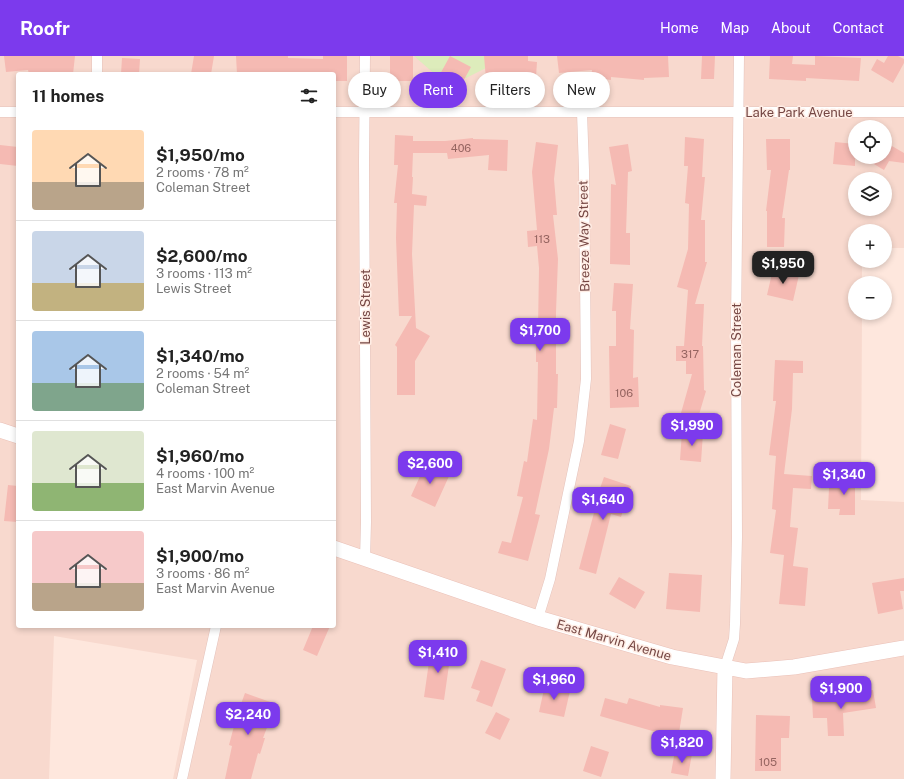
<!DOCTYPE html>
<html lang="en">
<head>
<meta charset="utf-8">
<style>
	:root { --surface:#fff; --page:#f6f6f6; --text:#222; --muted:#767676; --line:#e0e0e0; --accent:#7c3aed }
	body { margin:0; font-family:"Public Sans",sans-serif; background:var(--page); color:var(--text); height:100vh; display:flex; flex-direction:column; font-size:15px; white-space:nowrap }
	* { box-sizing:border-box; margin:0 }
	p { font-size:13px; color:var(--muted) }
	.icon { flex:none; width:22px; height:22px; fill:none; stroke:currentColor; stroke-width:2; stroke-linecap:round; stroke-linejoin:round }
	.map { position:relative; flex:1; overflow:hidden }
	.sheet { position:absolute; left:16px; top:16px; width:320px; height:556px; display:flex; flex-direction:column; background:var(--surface); border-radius:4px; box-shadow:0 2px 6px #0003 }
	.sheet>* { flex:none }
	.hud { position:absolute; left:348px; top:16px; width:380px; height:36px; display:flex; gap:8px }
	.buttons { position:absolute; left:848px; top:64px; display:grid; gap:8px }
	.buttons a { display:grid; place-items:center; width:44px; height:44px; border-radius:50%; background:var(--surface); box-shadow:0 2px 6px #0003; font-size:20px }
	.price { position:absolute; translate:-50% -34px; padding:0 9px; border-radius:8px; background:var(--accent); color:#fff; font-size:13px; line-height:26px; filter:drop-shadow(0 1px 2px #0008) }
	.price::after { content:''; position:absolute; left:50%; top:24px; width:12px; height:9px; margin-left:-6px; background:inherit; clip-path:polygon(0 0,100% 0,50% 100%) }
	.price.on { background:#222; color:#fff }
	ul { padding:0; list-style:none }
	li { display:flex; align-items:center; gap:12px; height:100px; padding:0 16px }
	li+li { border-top:1px solid var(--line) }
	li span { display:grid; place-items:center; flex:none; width:112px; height:80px; border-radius:4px; color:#555 }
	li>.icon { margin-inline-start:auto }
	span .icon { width:48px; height:48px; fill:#fffc; stroke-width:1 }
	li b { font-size:17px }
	h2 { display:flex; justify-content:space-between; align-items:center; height:48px; padding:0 16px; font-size:17px }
	.chip { padding:0 14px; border-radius:18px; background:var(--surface); box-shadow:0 2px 6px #0003; font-size:14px; line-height:36px }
	.chip.on { background:var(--accent); color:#fff }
	header { display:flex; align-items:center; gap:24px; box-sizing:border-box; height:56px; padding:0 20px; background:var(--accent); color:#fff }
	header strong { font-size:19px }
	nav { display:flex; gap:22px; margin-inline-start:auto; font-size:14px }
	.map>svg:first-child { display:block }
</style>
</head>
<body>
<header>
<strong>Roofr</strong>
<nav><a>Home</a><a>Map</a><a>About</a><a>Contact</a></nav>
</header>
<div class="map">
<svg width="904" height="723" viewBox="0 0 904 723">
	<rect width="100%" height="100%" fill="#fee7dd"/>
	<!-- residential -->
	<path fill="#f8d9ce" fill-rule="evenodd" d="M0 0H904V192H885V175H855V205H862V227H855V257H862L861 444 904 446V723H173L197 604 54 580 49 723H0ZM18 18H334V570H18ZM855 71H885V101H855ZM855 123H885V153H855Z"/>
	<!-- green -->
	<path fill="#ddecbb" d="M414 0H490L488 11 466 22 437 20Z"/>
	<!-- building -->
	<path fill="#f5bab3" d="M4 0H75L73 18H29L28 14 6 16Z
		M194 0H214L211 18H191Z
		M236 0H288V2L323 3V0H347V25H334V18H237Z
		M390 0H413V25H390Z
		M450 0 471 11 460 31 439 20Z
		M484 0H528V5L537 6 536 21 501 20V22L486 23Z
		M557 0H668L669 21 644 22V24L611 21V24L591 21 592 14 559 17Z
		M702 0H715L714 23H701Z
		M770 0H793L792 8 815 9V0L861 2 859 25 806 22V25L769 23Z
		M888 0H898L904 3V7L893 27 871 14 877 3 884 7Z
		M122 2 140 3 139 18H121Z
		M395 79 413 80V85H445L473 82V83L508 84 507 115 488 114 489 99 448 103 447 97H413L412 121H413L412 138 427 140 426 150 414 149 412 198 416 272 430 280 415 305V339H397V291L395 289 412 260H399L396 182 397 147H394L398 109H394Z
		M685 81 704 83 702 121H705L701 164H705V206H707L695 248H704L702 290H703L704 334 706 335 698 362 681 357 692 318H686V305H676V290H684L688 234 677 231 688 193 689 148 685 147 688 110H684Z
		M766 83H790V114H789L782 162H785L784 191H767V155H766L771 114H767Z
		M536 86 558 89 554 123 557 159H553L558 203 556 256V318H558L557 352H554L549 393 535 458 540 459 528 505 498 497 502 485 511 487 523 441 517 440 524 405 527 406 533 363 537 364 538 306H536V273H538L539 212 537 190 528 191 527 175 537 174 532 116Z
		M835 86 855 88V110L833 108Z
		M885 86 904 97V107L889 105 884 114 862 101H885Z
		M628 88 632 115 628 116 626 177H630V209L610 208 611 128 616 129 609 91Z
		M0 89 18 91V110L0 108Z
		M773 213 799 219 793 245 767 239Z
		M614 227 633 228 630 273 634 274 633 322 638 321 639 351 610 352 609 290H616V255H612Z
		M775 304 803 305V317H793L792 353 784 418 812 420 811 433 793 432 790 471 798 472 793 510 808 512 805 550 779 548 784 499 770 497 776 454 772 453 776 400 769 399 776 345H773Z
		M610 368 626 373 618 403 601 399Z
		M682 376 703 377 701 406 680 404Z
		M426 407 450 418 435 451 411 440Z
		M839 419H855V459H839L840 453H828L829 432H839Z
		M604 421 631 430 621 461 611 458 596 518 579 513 595 453 593 452Z
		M8 429 18 430V466L4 465Z
		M669 517 702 519 700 556 666 553Z
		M619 521 645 536 635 553 609 538Z
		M904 522V535H900L903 553 878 558 872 527Z
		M313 570H330L317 600 303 594Z
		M431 592 451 595 444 644 424 641Z
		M481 604 506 613 492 651 476 645 480 635 471 632Z
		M545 629 570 635 564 661 539 656Z
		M873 634 876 652 843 657 844 680H828L827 662H813L812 643 857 641 856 637Z
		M245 637 276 648 263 682H265L260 698 258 697 251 723H225L232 690 229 689 237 659Z
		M605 642 627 648 629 642 660 651V649L683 652 677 689 655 685 656 676 600 660Z
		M496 656 510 663 500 684 485 677Z
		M756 659 790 660 789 682H781V715H755Z
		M591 690 609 696 601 721 583 715Z
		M675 695 692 698 688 720 671 717Z"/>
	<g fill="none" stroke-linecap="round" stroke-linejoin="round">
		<!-- street casing -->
		<g stroke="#e4c3bc" stroke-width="11">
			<path id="street" d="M97 0V18
				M0 56H18
				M334 56H904
				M365 503 366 466 364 106 365 0
				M538 562 550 523 579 385 586 323 584 114 582 56
				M725 611 734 583 735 568 737 481 736 268 739 0
				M182 723 216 570"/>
		</g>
		<!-- secondary casing -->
		<g stroke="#eac1b8" stroke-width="16">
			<path id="secondary" d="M0 374 18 380
				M334 492 538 562 672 601 746 615 794 611 904 592
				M723 723 725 611"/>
		</g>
		<!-- street -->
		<use href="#street" stroke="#fff" stroke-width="10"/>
		<!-- secondary -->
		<use href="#secondary" stroke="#fff" stroke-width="15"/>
	</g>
	<g text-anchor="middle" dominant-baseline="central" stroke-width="3" stroke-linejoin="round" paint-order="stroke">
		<!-- number labels -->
		<g font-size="11" fill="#956460">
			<text x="461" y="92">406</text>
			<text x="542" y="183">113</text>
			<text x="690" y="298">317</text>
			<text x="624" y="337">106</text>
			<text x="768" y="706">105</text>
		</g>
		<!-- street labels -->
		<g font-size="13" fill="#754744" stroke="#ffede5">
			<text x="799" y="56">Lake Park Avenue</text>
			<text transform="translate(584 180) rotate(-91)">Breeze Way Street</text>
			<text transform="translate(365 251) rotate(-90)">Lewis Street</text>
			<text transform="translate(736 294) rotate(-90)">Coleman Street</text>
			<text transform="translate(614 584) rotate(16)">East Marvin Avenue</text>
		</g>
	</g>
</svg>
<div class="buttons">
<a><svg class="icon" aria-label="locate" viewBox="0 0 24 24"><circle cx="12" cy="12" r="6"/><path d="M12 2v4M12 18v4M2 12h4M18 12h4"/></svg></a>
<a><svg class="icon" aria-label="layers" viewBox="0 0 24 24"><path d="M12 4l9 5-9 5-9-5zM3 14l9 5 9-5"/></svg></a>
<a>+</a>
<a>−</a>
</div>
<b class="price on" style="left:783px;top:229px">$1,950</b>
<b class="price" style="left:540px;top:296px">$1,700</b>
<b class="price" style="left:692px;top:391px">$1,990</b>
<b class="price" style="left:430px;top:429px">$2,600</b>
<b class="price" style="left:844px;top:440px">$1,340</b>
<b class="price" style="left:603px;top:465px">$1,640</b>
<b class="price" style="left:438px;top:618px">$1,410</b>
<b class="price" style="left:554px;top:645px">$1,960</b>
<b class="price" style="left:841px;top:654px">$1,900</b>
<b class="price" style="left:248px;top:680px">$2,240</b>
<b class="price" style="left:682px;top:708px">$1,820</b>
<div class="hud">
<a class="chip">Buy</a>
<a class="chip on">Rent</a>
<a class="chip">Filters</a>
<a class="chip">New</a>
</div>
<section class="sheet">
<h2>11 homes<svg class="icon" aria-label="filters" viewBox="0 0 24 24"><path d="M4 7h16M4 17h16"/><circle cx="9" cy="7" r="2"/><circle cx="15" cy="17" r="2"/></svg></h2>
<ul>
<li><span style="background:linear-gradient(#ffd9b3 65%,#b9a48a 0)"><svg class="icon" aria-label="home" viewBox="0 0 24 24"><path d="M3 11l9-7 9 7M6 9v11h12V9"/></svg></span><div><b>$1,950/mo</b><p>2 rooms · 78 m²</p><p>Coleman Street</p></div></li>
<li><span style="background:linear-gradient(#c9d6e8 65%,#c2b280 0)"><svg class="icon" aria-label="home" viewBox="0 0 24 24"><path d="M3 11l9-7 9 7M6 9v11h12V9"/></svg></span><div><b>$2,600/mo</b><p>3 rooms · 113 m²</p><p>Lewis Street</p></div></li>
<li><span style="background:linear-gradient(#a9c7e8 65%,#7fa58c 0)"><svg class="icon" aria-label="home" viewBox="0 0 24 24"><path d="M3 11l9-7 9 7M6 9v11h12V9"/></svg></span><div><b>$1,340/mo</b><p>2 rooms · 54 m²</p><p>Coleman Street</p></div></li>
<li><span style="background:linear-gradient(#dfe7d0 65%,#8fb573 0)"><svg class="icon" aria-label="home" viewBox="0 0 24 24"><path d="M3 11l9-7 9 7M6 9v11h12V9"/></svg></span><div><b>$1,960/mo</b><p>4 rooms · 100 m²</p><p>East Marvin Avenue</p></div></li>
<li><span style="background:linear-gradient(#f6c9c9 65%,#b9a48a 0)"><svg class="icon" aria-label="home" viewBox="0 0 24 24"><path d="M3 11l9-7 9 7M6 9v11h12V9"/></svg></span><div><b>$1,900/mo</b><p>3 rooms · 86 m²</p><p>East Marvin Avenue</p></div></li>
</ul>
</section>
</div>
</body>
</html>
